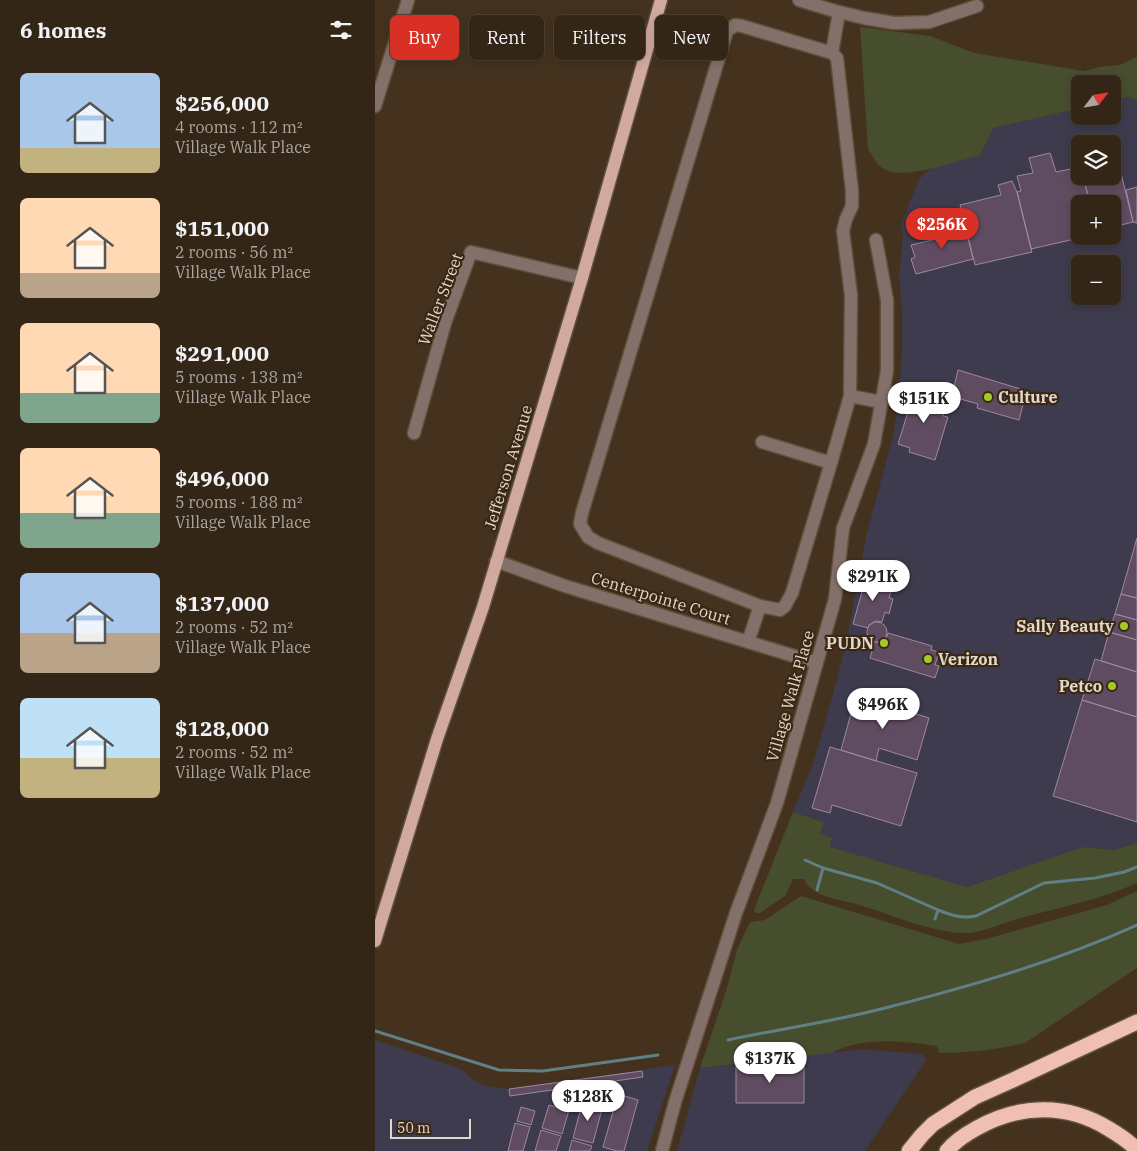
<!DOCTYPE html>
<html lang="en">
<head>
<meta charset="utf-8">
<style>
	:root { --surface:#332616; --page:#3e3223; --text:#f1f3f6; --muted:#a9a5a1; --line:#4e4335; --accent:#d93025 }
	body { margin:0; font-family:"IBM Plex Serif",serif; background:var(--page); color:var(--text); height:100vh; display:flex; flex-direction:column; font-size:19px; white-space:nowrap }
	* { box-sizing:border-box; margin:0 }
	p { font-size:16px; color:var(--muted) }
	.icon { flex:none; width:28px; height:28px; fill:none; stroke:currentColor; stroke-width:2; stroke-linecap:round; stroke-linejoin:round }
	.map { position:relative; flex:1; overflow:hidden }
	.panel { display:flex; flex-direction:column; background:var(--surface); width:375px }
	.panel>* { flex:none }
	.hud { position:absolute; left:15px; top:15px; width:475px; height:45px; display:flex; gap:10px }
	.needle { width:32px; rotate:59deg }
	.fabs { position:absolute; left:696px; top:75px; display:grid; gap:10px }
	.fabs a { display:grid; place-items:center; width:50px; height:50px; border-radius:8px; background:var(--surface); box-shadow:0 2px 8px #0003,0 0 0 1px var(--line); font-size:25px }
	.scale { position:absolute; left:15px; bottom:12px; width:81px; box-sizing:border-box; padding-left:5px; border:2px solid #e2d7cb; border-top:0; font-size:14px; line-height:18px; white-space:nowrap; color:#e2d7cb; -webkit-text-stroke:4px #3a2814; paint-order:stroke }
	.price { position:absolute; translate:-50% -42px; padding:0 11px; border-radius:18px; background:#fff; color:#222; font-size:16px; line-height:32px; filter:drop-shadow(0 1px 2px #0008) }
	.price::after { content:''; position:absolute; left:50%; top:30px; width:15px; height:11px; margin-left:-8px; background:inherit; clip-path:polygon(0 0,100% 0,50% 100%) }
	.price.on { background:var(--accent); color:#fff }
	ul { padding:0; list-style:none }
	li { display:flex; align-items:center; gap:15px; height:125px; padding:0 20px }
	li span { display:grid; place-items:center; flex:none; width:140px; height:100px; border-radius:8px; color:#555 }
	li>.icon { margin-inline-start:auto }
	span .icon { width:60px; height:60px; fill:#fffc; stroke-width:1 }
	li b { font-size:21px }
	h2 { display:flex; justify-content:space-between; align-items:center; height:60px; padding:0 20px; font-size:21px }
	.chip { padding:0 18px; border-radius:8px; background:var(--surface); box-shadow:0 2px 8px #0003,0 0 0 1px var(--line); font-size:18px; line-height:45px }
	.chip.on { background:var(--accent); color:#fff }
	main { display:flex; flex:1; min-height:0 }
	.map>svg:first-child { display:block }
</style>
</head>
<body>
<main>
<section class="panel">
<h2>6 homes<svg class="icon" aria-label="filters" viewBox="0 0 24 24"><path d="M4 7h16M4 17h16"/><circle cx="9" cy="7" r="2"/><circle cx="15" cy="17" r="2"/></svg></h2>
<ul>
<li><span style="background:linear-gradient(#a9c7e8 75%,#c2b280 0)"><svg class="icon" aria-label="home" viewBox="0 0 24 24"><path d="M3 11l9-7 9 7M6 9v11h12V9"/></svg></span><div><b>$256,000</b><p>4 rooms · 112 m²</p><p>Village Walk Place</p></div></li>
<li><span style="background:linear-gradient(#ffd9b3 75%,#b9a48a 0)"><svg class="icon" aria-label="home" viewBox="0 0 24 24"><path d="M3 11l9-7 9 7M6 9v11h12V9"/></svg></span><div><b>$151,000</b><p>2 rooms · 56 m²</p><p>Village Walk Place</p></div></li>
<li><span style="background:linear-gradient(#ffd9b3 70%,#7fa58c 0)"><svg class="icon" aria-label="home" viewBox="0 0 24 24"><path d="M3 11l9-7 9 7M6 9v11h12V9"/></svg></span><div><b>$291,000</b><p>5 rooms · 138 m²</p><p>Village Walk Place</p></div></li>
<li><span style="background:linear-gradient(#ffd9b3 65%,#7fa58c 0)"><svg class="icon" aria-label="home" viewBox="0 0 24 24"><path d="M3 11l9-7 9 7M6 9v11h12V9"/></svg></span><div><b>$496,000</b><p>5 rooms · 188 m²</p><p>Village Walk Place</p></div></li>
<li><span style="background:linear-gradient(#a9c7e8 60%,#b9a48a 0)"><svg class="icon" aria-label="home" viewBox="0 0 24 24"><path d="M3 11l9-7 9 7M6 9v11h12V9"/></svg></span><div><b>$137,000</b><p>2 rooms · 52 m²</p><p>Village Walk Place</p></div></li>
<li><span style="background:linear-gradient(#bfe0f5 60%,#c2b280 0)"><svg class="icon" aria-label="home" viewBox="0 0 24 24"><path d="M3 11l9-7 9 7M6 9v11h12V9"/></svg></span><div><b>$128,000</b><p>2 rooms · 52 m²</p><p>Village Walk Place</p></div></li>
</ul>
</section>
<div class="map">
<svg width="762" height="1151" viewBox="0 0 762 1151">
	<rect width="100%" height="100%" fill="#44321e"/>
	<!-- commercial -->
	<path fill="#3d3b4d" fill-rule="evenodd" d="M753 97 762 100V843L738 850 708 847 592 887 454 847 445 834 449 822 418 812 437 767 457 698 471 643 491 537 518 436 524 397 527 348V312L524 273 528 239 526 225 544 179 557 168 605 155 617 128 705 108V116H738V101ZM705 144H738V176H705ZM705 204H738V236H705ZM705 264H738V296H705Z
		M0 1040 86 1069 100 1081 110 1086 134 1089 300 1065 272 1151H0Z
		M487 1049 547 1054 551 1060 490 1151H302L325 1068Z"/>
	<!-- green -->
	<path fill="#474e2d" d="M485 27 555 36 599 53 709 71 725 67 745 65 762 57V100L753 97 738 101V84H705V108L618 128 605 155C584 161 529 180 511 170 502 166 498 157 493 149Z
		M418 812 449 822 445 834 457 838 455 847 592 887 708 847 738 850 762 843V883C723 901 680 908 639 920 622 925 604 934 587 933 551 931 516 914 481 904 464 899 436 897 429 879H418L410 896 385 913H381L379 910Z
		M762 891V968L650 1043C621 1050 593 1053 564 1053L562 1046C529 1041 487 1036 456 1053L325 1068 352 988 362 950 375 922 390 920 426 896 584 944 611 939 732 905Z"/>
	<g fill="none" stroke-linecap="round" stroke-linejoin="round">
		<!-- stream -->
		<path stroke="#608086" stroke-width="3" d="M430 860 448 868 502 883 563 910 560 919
			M442 890 448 868
			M563 910C576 915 586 919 601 916L669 883 720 878 749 872 762 867
			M0 1031 124 1070 168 1071 283 1055
			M353 1040C404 1029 456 1022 506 1009 593 987 680 962 762 925"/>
	</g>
	<!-- building -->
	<path fill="#604c61" stroke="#9e889f" d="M675 153 681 172 705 167V176H708L715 204H705V236H713L656 249 642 192 646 191 642 176 658 173 654 158Z
		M742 157 758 222 738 227V204H715L708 176H738V158Z
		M637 181 642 192 657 252 600 265 585 205 626 195 623 185Z
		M762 187V223L758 222 751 190Z
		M590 225 598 259 541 274 536 259 540 257 536 245 557 240 555 233Z
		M583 370 649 390 647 396 650 397 644 420 602 408 603 404 582 398 583 394 579 387Z
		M565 394a9 9 0 1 1 18 0a9 9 0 1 1-18 0Z
		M541 386 565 393 568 402 572 403 568 416 573 417 560 460 534 452 535 448 523 444Z
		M762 538V598L746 594Z
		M492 574 509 578 508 582 515 584 513 590 516 591 514 598 518 599 514 614 510 612 507 622 501 621 494 625 493 628 478 624Z
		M746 594 762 598V620L740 614Z
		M740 614 762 620V640L734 632Z
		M492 632a10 10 0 1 1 20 0a10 10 0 1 1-20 0Z
		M734 632 762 640V672L726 661Z
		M513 633 557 646 556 650 564 652 560 665 564 666 560 678 495 658 500 641 503 643 511 639Z
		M720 659 762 672V717L707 700Z
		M481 695 554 718 542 760 504 748 501 761 466 750Z
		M707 700 762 717V822L678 796Z
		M455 747 542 773 526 826 457 805 455 813 437 808Z
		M361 1065H429V1103H361Z
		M267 1071 268 1077 135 1096 134 1089Z
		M243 1094 263 1100 249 1151H242L228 1147Z
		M220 1095 227 1097 226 1101 219 1100Z
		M186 1100 193 1102 191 1106 185 1104Z
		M208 1100 228 1105 218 1143 198 1138Z
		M174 1105 194 1110 187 1134 167 1128Z
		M146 1107 160 1111 156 1125 142 1121Z
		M140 1123 155 1127 148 1151H133Z
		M166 1130 186 1136 181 1151H160Z
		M197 1140 217 1146 215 1151H194Z"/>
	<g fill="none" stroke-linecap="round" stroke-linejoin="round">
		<!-- minor casing -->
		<g stroke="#60503d" stroke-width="15">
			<path id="minor" d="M424 0 460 11 489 18 519 23 554 22 602 6
				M457 53 464 12
				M0 106 33 0
				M475 396 506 402
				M39 433 70 323 96 252 207 278
				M121 561 190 586 442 663
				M385 606 223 543 213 537 205 524 207 513 352 31 360 25 367 26 457 53 462 58 477 191V206L471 219 468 231 476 295 475 396 456 463
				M373 642 385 606 405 610 410 606 417 593 456 463 387 442
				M287 1151 300 1102 361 913 402 803 460 599 468 528 499 444 512 371V300L501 240"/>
		</g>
		<!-- major casing -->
		<g stroke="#60503d" stroke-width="15">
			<path id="major" d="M0 941 62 739 108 607 207 278 286 0"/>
		</g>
		<!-- highway casing -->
		<g stroke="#60503d" stroke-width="18">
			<path id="highway" d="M534 1151 547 1135 558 1124 600 1097 638 1080 762 1022
				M572 1151C580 1141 591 1134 602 1128 645 1104 692 1103 734 1129 744 1135 754 1141 762 1150"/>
		</g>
		<!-- minor -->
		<use href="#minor" stroke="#84706b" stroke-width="12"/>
		<!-- major -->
		<use href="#major" stroke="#d1a99f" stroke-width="12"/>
		<!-- highway -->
		<use href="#highway" stroke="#efbfb3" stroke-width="15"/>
	</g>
	<!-- markers -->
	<g fill="#a2c928" stroke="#3a2814" stroke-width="2">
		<circle cx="613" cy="397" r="5"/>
		<circle cx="749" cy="626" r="5"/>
		<circle cx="509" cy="643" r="5"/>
		<circle cx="553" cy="659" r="5"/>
		<circle cx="737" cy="686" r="5"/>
	</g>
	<g text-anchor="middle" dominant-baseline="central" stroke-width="4.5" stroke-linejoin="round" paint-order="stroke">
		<!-- street labels -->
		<g font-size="16" fill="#e2d7cb" stroke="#3a2814">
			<text transform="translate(65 299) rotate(-69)">Waller Street</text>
			<text transform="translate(133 467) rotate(-73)">Jefferson Avenue</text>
			<text transform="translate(286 598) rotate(17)">Centerpointe Court</text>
			<text transform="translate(415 696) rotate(-74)">Village Walk Place</text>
		</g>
		<!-- poi labels -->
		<g font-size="16" font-weight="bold" fill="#e2d7cb" stroke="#3a2814" text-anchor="end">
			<text x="623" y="397" text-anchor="start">Culture</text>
			<text x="739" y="626">Sally Beauty</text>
			<text x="499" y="643">PUDN</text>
			<text x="563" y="659" text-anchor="start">Verizon</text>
			<text x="727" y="686">Petco</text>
		</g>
	</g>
</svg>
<div class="fabs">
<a><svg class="needle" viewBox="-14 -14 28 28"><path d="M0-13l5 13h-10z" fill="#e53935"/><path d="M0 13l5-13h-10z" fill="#a9a5a1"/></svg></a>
<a><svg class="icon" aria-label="layers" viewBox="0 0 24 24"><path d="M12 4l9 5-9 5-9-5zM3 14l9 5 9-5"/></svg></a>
<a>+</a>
<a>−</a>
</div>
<div class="scale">50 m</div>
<b class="price on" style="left:567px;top:250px">$256K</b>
<b class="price" style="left:549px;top:424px">$151K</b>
<b class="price" style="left:498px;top:602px">$291K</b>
<b class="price" style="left:508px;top:730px">$496K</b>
<b class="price" style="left:395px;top:1084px">$137K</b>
<b class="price" style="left:213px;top:1122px">$128K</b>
<div class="hud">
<a class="chip on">Buy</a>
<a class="chip">Rent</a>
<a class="chip">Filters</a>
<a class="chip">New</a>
</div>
</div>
</main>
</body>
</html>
